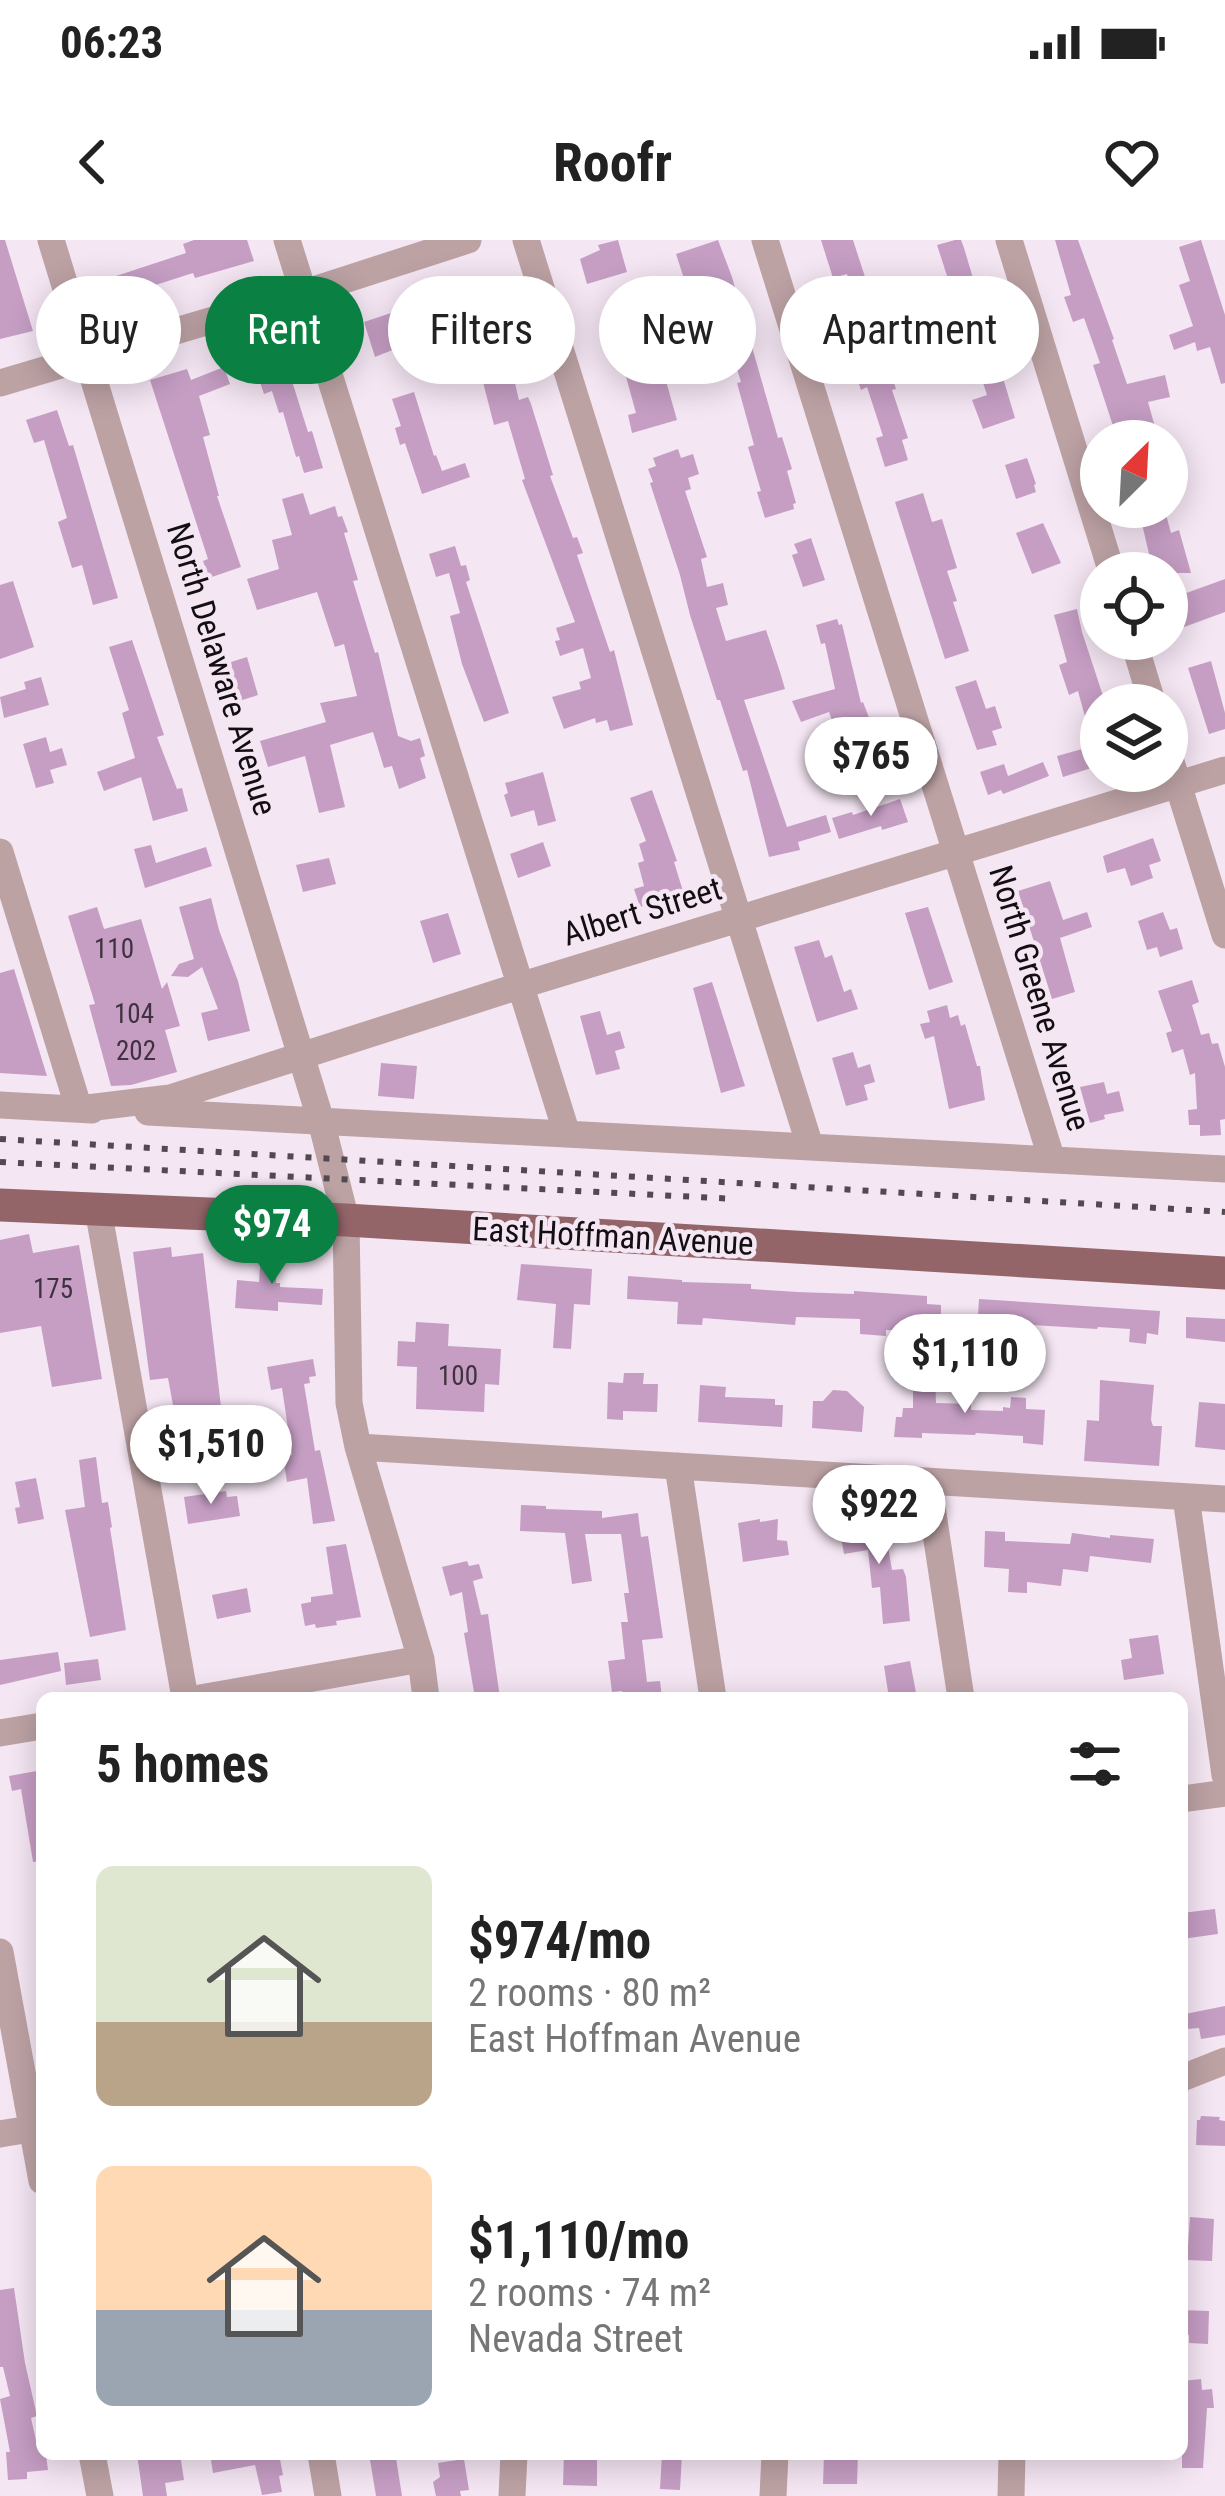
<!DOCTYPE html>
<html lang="en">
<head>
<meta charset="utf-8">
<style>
	:root { --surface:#fff; --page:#f2f2f2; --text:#222; --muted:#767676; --accent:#0b8043 }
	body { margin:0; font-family:"Roboto Condensed",sans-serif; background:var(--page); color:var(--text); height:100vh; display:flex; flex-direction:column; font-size:45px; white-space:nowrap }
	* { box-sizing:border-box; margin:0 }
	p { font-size:39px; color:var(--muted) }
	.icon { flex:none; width:66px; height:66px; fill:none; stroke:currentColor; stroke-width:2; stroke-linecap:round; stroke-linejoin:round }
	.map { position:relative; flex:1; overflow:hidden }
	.panel { position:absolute; left:36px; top:1452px; width:1152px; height:768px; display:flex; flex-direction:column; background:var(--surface); border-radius:18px; box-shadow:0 6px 30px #0003 }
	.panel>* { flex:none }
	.top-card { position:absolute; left:36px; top:36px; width:1155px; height:108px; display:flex; gap:24px }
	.needle { width:78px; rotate:24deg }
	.tools { position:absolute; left:1080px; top:180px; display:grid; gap:24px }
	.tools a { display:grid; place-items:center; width:108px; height:108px; border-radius:50%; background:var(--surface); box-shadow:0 6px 30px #0003; font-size:60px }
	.price { position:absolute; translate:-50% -102px; padding:0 27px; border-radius:42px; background:#fff; color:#222; font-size:39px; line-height:78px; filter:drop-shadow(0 3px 6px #0008) }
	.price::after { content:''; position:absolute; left:50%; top:72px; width:36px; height:27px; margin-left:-18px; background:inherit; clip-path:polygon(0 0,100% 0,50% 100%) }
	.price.active { background:var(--accent); color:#fff }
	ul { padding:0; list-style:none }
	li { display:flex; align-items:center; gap:36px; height:300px; padding:0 60px }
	li span { display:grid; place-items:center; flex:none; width:336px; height:240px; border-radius:18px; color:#555 }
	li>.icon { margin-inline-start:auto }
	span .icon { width:144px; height:144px; fill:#fffc; stroke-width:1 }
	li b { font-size:51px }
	h2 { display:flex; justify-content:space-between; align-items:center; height:144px; padding:0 60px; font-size:51px }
	.chip { padding:0 42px; border-radius:54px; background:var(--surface); box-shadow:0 6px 30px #0003; font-size:42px; line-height:108px }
	.chip.active { background:var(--accent); color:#fff }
	.status { display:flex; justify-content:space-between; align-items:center; height:84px; padding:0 60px; background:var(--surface); direction:ltr }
	.status svg { height:33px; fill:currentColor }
	header { display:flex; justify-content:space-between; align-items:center; height:156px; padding:0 60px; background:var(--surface); font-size:54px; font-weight:700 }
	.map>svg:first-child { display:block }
</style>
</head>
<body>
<div class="status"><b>06:23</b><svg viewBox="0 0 49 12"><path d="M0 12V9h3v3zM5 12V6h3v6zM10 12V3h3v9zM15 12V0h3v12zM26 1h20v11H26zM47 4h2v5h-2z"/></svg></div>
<header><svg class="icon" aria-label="back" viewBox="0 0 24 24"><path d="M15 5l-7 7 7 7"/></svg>Roofr<svg class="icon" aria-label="heart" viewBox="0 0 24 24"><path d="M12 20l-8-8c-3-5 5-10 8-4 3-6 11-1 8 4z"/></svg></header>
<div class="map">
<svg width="1225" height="2256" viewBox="0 0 1225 2256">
	<rect width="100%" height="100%" fill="#f4e6f3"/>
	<!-- building -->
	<path fill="#c69ec4" d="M0 0H5L33 91 0 99Z
		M194 0H247L254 21 195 38 193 33 140 50 141 53 118 61 110 38 186 13 183 4Z
		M618 0 627 32 587 44 580 19 600 10 598 5Z
		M718 0 732 37 778 198 782 197 792 229 787 231 796 263 793 264 794 269 765 278 757 252 761 251 748 207 754 205 737 143 741 142 731 110 726 112 722 101 716 103 699 48 688 51 676 14Z
		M821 0H853L867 43 875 41 880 57 855 63 847 34 833 38Z
		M955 0H961L964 8 1015 178 983 189 972 160 987 155 971 106 966 108 964 103 955 106 939 46 949 42 937 5Z
		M1055 0H1078L1114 99 1112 100 1127 144 1165 135 1170 157 1148 162 1159 201H1118L1093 125 1100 123 1084 78 1073 82 1064 57 1071 55Z
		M1201 0 1225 75V143L1221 144 1210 107 1197 111 1195 102 1174 110 1169 95 1193 86 1179 45 1190 41 1179 7Z
		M496 37 504 64 485 70 488 79 485 80 496 117 508 114 519 160 528 157 531 164 553 235 550 236 573 298 577 297 583 313 577 315 610 412 614 410 633 485 610 491 607 480 596 483 595 478 564 489 552 457 581 449 579 442 591 438 583 408 560 416 555 401 560 400 556 388 575 382 522 240 525 239 508 181 494 185 473 103 448 112 438 83 407 93 410 103 375 117 364 82 400 70 402 75 457 57 456 54 475 48 474 44Z
		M637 78 657 144 666 141 677 180 632 193 628 175 636 173 623 126 615 129 609 111 618 109 611 87Z
		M280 103 308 192 312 191 323 228 304 233 299 216 296 217 283 172 279 173 272 151 264 154 250 113Z
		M886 116 896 149 892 150 908 198 902 200 908 220 885 227 876 198 883 196 867 147 861 150 853 126Z
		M224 127 230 144 199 156 210 195 203 197 219 256H217L241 327 209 338 203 321 208 319 150 140 187 129 191 140Z
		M414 152 434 216 436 215 442 231 465 223 470 237 422 254 405 203 400 205 395 188 401 186 392 159Z
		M57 170 69 206 73 205 118 358 93 365 82 325 72 328 58 282 67 278 44 200 34 203 26 180Z
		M678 209 681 218 693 214 699 234 688 238 691 249 685 251 707 317 701 319 707 347 723 343 728 365 716 368 726 401 766 390 780 432 785 449 744 460 787 587 826 575 831 592 798 602 800 610 769 617 747 530 743 531 720 460H717L690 375 680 335 650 243 653 242 648 229 656 226 653 218Z
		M1027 218 1036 244 1034 245 1036 252 1016 259 1005 225Z
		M303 253 310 275 335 266 338 277 342 276 348 292 344 293 358 340 353 341 375 413 378 412 398 496 411 501 420 498 425 516 420 518 426 538 399 549 392 526 384 528 373 492 330 505 345 567 319 573 305 516 268 527 260 501 326 482 320 463 357 456 344 404 335 407 317 352 257 370 247 339 279 329 272 300 292 295 282 259Z
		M923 253 932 282 942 279 957 328 947 331 957 361 953 362 969 411 945 419 895 262Z
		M1138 267H1164L1171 293 1179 290 1191 333H1158L1153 317 1150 318Z
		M1043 283 1061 323 1032 334 1016 293Z
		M811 298 825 340 803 347 792 315 798 313 794 304Z
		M455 306 461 326 466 325 470 340 466 342 509 473 484 482 462 424 450 376 460 373 449 333 436 337 429 314Z
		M1225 339V372L1176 390 1167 360Z
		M13 341 34 407 0 419V345Z
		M1077 369 1082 392 1106 465H1101V525L1063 537 1057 516 1093 506 1078 451 1069 455 1059 425 1067 422 1054 375Z
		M837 379 839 385 842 384 861 463 863 462 880 506 887 532 863 538 853 498 849 500 848 496 839 499 829 472 801 482 792 461 835 449 825 403 821 404 816 385Z
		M132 400 164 495 157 497 177 549 182 548 188 571 153 581 141 537 104 551 97 532 135 518 122 473 129 470 109 407Z
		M247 417 258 455 226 465 215 427Z
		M1211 421 1225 473V489L1209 494 1188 428Z
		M41 437 49 465 4 478 0 457 26 449 24 442Z
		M976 440 986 469 995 466 1002 488 992 491 997 505 977 510 955 447Z
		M46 497 50 512 62 508 67 525 50 530 54 543 36 548 23 504Z
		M1043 522 1049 536 1003 554 1001 550 988 555 980 532 1004 524 1008 536Z
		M543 532 556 581 538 586 534 570 511 577 504 555 508 553 505 543Z
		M652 550 677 621 674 622 686 661 662 668 660 661 640 667 634 649 644 646 638 623 644 621 639 604 646 601 630 558Z
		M900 559 908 582 882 590 881 586 839 599 832 578 852 572 853 575Z
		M1153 598 1161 621 1149 625 1153 638 1131 646 1125 628 1107 633 1103 616Z
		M543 602 551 626 518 638 510 614Z
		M151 605 156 623 206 607 212 626 145 648 134 609Z
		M329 618 336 644 303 652 296 625Z
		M1050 641 1063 680 1087 672 1092 687 1060 698 1075 752 1052 759 1018 651Z
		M211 658 219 690 238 741 250 791 208 801 201 773 218 769 202 727 188 737 171 736 179 724 194 719 179 667Z
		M97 667 104 689 141 679 162 749 167 742 180 786 165 790 177 832 131 845 111 846 89 765 95 764 68 676Z
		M928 667 953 742 929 750 905 673Z
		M1163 672 1170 690 1177 688 1183 709 1160 717 1157 707 1147 710 1138 681Z
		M448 673 461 714 433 723 420 681Z
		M819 700 825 718 832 715 844 752 851 749 858 769 817 782 794 707Z
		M14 729 47 836 0 833V733Z
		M1192 740 1199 762 1192 765 1201 795 1209 793 1212 804 1218 803 1225 827V879L1220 880 1221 895 1200 896V885H1189L1188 870 1197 869 1195 833 1190 835 1183 809 1172 813 1166 793 1172 791 1158 751Z
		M712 742 745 846 721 853 693 748Z
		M947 765 950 778 958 775 961 786 965 784 977 826H980L985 860 949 869 934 796 925 799 920 784 930 782 927 771Z
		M600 771 607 795 620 791 625 808 615 811 620 829 596 835 580 776Z
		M853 812 858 828 870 824 875 842 864 845 868 860 846 866 832 818Z
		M381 823 417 826 414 859 378 856Z
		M1104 842 1107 854 1119 851 1124 871 1104 875 1105 879 1090 883 1080 847Z
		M29 994 33 1013 79 1005 102 1139 52 1147 41 1086 0 1093V1000Z
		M262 1001 279 1002 276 1043H280V1047L323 1049 322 1065 278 1062V1071L235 1068 237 1040 259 1042Z
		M171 1007 172 1017 203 1013 221 1167 175 1176 168 1138 150 1140 133 1012Z
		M521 1024 592 1029 590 1065 574 1064 571 1109 553 1108 556 1064 517 1060Z
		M628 1036 682 1040V1042L751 1044V1049L797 1052 854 1054V1051L927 1056V1064L941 1065V1080H926V1091L886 1090V1096L860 1094V1079L796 1077 795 1085 703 1078 702 1085 677 1084 678 1062 627 1059Z
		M979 1059 1160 1071 1158 1095 1147 1093 1146 1104 1129 1102 1130 1089 1098 1087 1097 1089 1000 1083V1092L977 1091Z
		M1186 1077 1225 1079V1102L1186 1098Z
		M416 1082 449 1084 448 1106 501 1109 499 1145 485 1144 484 1172 416 1169 417 1127 397 1126 398 1101 415 1102Z
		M313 1119 316 1136 309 1137 310 1143 304 1144 315 1211 320 1210 335 1281 313 1284 307 1238 287 1242 283 1217 292 1215 282 1148 271 1150 267 1127Z
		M913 1130H935L936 1163 971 1164V1170L1003 1171V1167L1010 1168 1011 1157 1026 1158V1169L1045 1170 1043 1205 1023 1203V1196L976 1193 975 1195 922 1193V1198L894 1197 896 1177H902L903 1168H913Z
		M624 1133H644L643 1144H658L657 1172 623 1171V1180L607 1179 608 1142 623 1143Z
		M1100 1140 1154 1145 1151 1180 1153 1186H1162L1159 1226 1084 1221 1087 1180 1099 1181Z
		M700 1145 726 1147 725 1157 775 1159V1165H783L782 1187 698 1182Z
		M833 1150 847 1151 864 1167 862 1192 812 1188 813 1161H823Z
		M1199 1162 1225 1164V1210L1195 1207Z
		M96 1217 102 1263 108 1262 112 1287 110 1288 126 1390 90 1397 65 1270 85 1267 79 1220Z
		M36 1238 44 1279 18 1284 15 1268 20 1267 15 1242Z
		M226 1251 227 1257 237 1256 240 1276 188 1284 184 1257Z
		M521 1265 546 1266V1269L602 1271V1278L638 1273 641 1297 648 1296 663 1398 642 1400 647 1442 660 1441 662 1458H623L622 1451 612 1452 608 1421 625 1419 621 1382H628L624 1353H629L621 1294H585L592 1341 572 1344 565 1293 520 1291Z
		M883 1278 892 1330 903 1329 906 1337 910 1381 883 1384 880 1347 872 1348 868 1310 844 1314 839 1286Z
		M760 1279V1282L778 1279 777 1300 787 1301 789 1315 743 1322 738 1283Z
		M985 1291 1005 1292V1301L1070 1304 1072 1293 1110 1298V1295L1154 1299 1151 1323 1090 1316 1088 1332 1063 1329 1061 1346 1027 1342V1353L1008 1352 1009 1329 984 1327Z
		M346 1304 361 1377 336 1381 337 1385 316 1388 315 1384 305 1386 301 1364 311 1362V1357L333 1354 326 1307Z
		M467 1321 469 1326 479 1324 483 1338 473 1341 481 1375 488 1374 500 1458H475L464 1393 468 1392 462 1352 450 1356 442 1327Z
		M247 1348 251 1372 217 1379 212 1355Z
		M1158 1395 1164 1434 1124 1440 1121 1420 1132 1418 1129 1399Z
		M58 1412 61 1431 0 1445V1420Z
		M98 1419 101 1440 66 1445 64 1423Z
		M910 1421 917 1458H889L884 1426Z
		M42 1530V1621L33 1622 21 1549 12 1551 9 1536Z
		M1215 1669 1218 1694 1182 1699V1673Z
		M1225 1766V1795L1201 1799 1199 1788 1187 1789 1185 1774Z
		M1201 1876 1220 1877 1219 1880 1225 1881V1906L1196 1905 1197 1880H1200Z
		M1190 1977 1214 1979 1212 2021 1187 2020Z
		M14 2048 25 2123 37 2176 31 2178 37 2205H42V2214H46L48 2230 27 2232V2239L8 2240 6 2212H10L0 2159 10 2156 3 2127H0V2050Z
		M1182 2070 1209 2071 1208 2104 1189 2103V2095H1182Z
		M1201 2139 1202 2150 1212 2149 1214 2168H1207L1203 2228H1182V2141Z
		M137 2214H180L184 2240 165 2243 167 2256H143Z
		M210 2214H279L283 2235 279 2236 282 2252 262 2255 255 2225 213 2233Z
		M369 2214H390L391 2219 396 2218 402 2256H376Z
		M564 2214H593L597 2217V2246L563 2245Z
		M662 2214H682L680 2250 660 2249Z
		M824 2214H858L857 2244H823Z
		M464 2219 469 2250 460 2251 461 2256H436L433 2242 440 2237 438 2223Z"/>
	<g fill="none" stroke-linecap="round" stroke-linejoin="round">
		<!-- minor -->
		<path stroke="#bda2a4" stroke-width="27" d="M51 0 321 881 346 980 349 1163 358 1207 421 1419 426 1458
			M287 0 567 894
			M526 0 810 906
			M765 0 1052 920
			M1009 0 1112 333
			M0 143 304 53 468 0
			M1133 399 1153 465
			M1167 509 1225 695
			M0 612 79 869 170 858 519 746 1225 530
			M0 865 92 870
			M148 872 1225 929
			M98 969 185 1458
			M358 1207 1225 1259
			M678 1226 713 1458
			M928 1241 961 1458
			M1186 1257 1225 1535
			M200 1458 421 1419
			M0 1493 42 1486
			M1182 1559 1225 1553
			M0 1712 42 1941
			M1182 1838 1225 1821
			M0 1894 42 1887
			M92 2214 100 2256
			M321 2214 328 2256
			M512 2256 514 2214
			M773 2256 775 2214
			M1011 2256 1012 2214"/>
		<!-- major -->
		<path stroke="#936569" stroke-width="33" d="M0 965 346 980 1225 1033"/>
		<!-- rail -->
		<path stroke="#514a50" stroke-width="6" stroke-dasharray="6 12" stroke-linecap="butt" d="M0 899 1225 972
			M0 922 737 959"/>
	</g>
	<g text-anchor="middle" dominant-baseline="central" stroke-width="9" stroke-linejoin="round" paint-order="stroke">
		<!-- number labels -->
		<g font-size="27" fill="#3f323e">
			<text x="114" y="709">110</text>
			<text x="134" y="774">104</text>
			<text x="136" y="811">202</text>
			<text x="53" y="1049">175</text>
			<text x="458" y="1136">100</text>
		</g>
		<!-- street labels -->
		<g font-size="33" fill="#120e12" stroke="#f4e6f3">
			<text transform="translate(222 429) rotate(73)">North Delaware Avenue</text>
			<text transform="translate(642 671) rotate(-17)">Albert Street</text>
			<text transform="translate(1040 758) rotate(73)">North Greene Avenue</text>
			<text transform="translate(613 996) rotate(3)">East Hoffman Avenue</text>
		</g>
	</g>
</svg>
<div class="tools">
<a><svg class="needle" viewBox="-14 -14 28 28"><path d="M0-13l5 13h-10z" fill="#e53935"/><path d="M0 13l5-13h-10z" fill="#767676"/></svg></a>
<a><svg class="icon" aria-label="locate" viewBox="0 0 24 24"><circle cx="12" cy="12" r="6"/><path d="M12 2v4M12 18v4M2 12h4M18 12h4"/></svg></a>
<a><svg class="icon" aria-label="layers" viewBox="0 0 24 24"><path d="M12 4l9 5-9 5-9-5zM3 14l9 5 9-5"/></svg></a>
</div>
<b class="price" style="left:871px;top:579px">$765</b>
<b class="price active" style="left:272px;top:1047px">$974</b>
<b class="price" style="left:965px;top:1176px">$1,110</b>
<b class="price" style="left:211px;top:1267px">$1,510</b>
<b class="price" style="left:879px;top:1327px">$922</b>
<div class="top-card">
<a class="chip">Buy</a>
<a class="chip active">Rent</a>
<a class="chip">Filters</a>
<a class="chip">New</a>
<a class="chip">Apartment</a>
</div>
<section class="panel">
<h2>5 homes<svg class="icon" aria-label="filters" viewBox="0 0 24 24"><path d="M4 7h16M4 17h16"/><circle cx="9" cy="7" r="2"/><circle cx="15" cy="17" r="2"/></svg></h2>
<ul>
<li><span style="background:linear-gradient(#dfe7d0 65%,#b9a48a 0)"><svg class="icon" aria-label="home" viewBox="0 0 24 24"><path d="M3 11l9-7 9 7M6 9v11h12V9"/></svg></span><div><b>$974/mo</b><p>2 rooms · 80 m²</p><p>East Hoffman Avenue</p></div></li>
<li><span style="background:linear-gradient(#ffd9b3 60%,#9aa5b1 0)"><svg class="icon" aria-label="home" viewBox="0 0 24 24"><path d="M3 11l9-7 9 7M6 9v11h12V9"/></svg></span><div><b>$1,110/mo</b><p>2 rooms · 74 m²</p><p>Nevada Street</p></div></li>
</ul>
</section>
</div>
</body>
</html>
